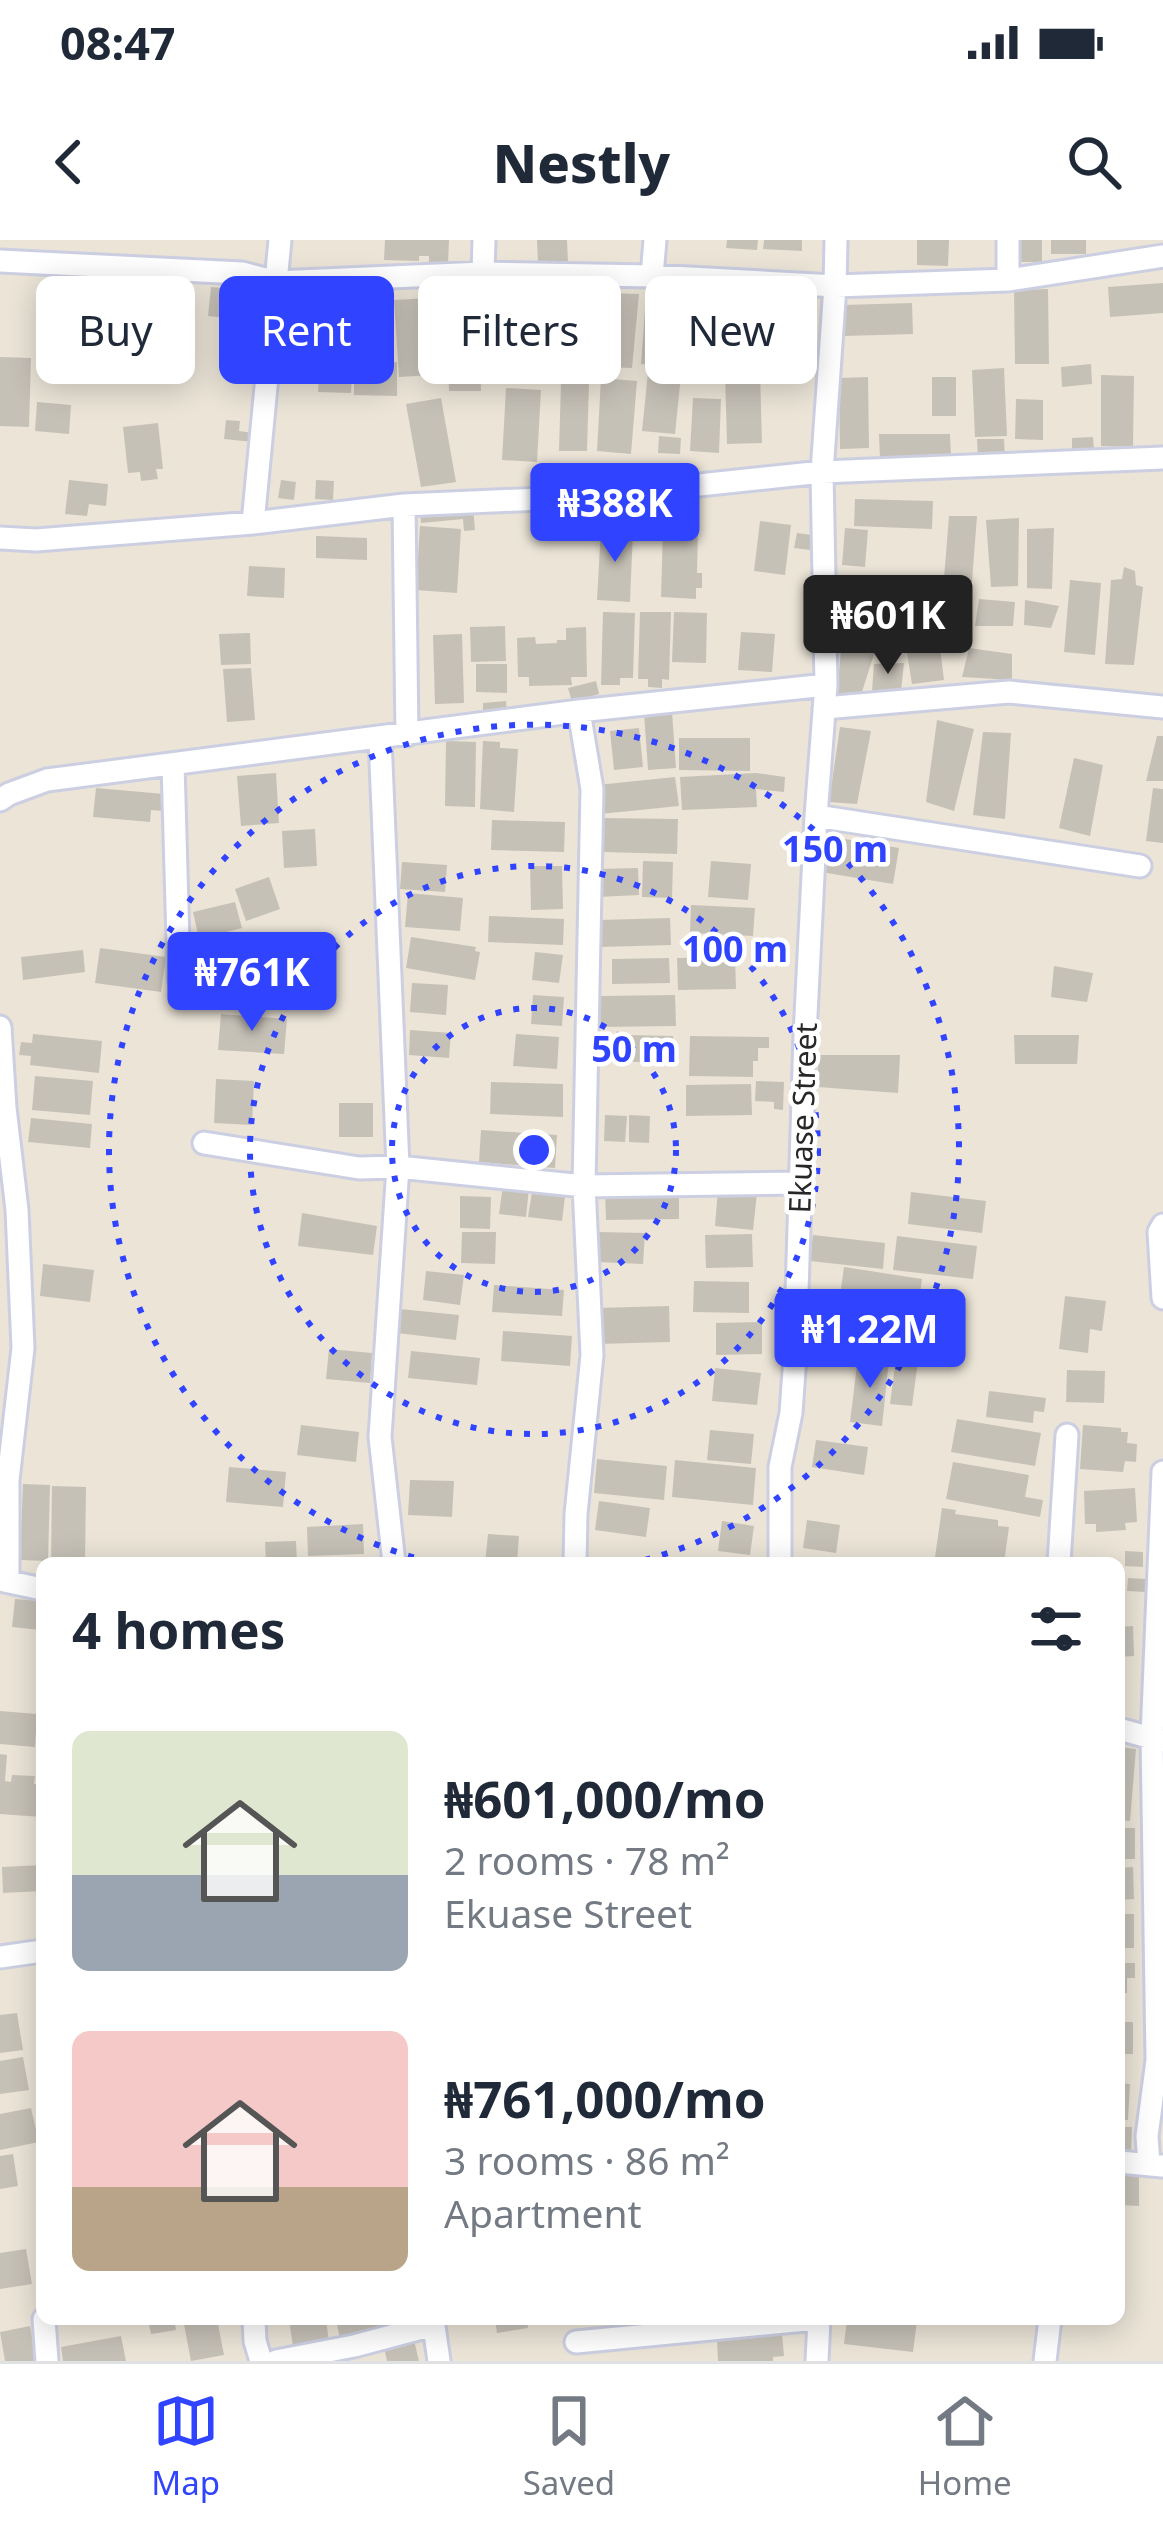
<!DOCTYPE html>
<html lang="en">
<head>
<meta charset="utf-8">
<style>
	:root { --surface:#fff; --page:#f2f2f3; --text:#1f2937; --muted:#747a83; --line:#e0e1e3; --accent:#3043ff }
	body { margin:0; font-family:"Noto Sans",sans-serif; background:var(--page); color:var(--text); height:100vh; display:flex; flex-direction:column; font-size:45px; white-space:nowrap }
	* { box-sizing:border-box; margin:0 }
	p { font-size:39px; color:var(--muted) }
	.icon { flex:none; width:66px; height:66px; fill:none; stroke:currentColor; stroke-width:2; stroke-linecap:round; stroke-linejoin:round }
	.map { position:relative; flex:1; overflow:hidden }
	.sheet { position:absolute; left:36px; top:1317px; width:1089px; height:768px; display:flex; flex-direction:column; background:var(--surface); border-radius:18px; box-shadow:0 6px 30px #0003 }
	.sheet>* { flex:none }
	.hud { position:absolute; left:36px; top:36px; width:1092px; height:108px; display:flex; gap:24px }
	.price { position:absolute; translate:-50% -102px; padding:0 27px; border-radius:12px; background:var(--accent); color:#fff; font-size:39px; line-height:78px; filter:drop-shadow(0 3px 6px #0008) }
	.price::after { content:''; position:absolute; left:50%; top:72px; width:36px; height:27px; margin-left:-18px; background:inherit; clip-path:polygon(0 0,100% 0,50% 100%) }
	.price.selected { background:#222; color:#fff }
	ul { padding:0; list-style:none }
	li { display:flex; align-items:center; gap:36px; height:300px; padding:0 36px }
	li span { display:grid; place-items:center; flex:none; width:336px; height:240px; border-radius:18px; color:#555 }
	li>.icon { margin-inline-start:auto }
	span .icon { width:144px; height:144px; fill:#fffc; stroke-width:1 }
	li b { font-size:51px }
	h2 { display:flex; justify-content:space-between; align-items:center; height:144px; padding:0 36px; font-size:51px }
	.pill { padding:0 42px; border-radius:18px; background:var(--surface); box-shadow:0 6px 30px #0003; font-size:42px; line-height:108px }
	.pill.selected { background:var(--accent); color:#fff }
	.status { display:flex; justify-content:space-between; align-items:center; height:84px; padding:0 60px; background:var(--surface); direction:ltr }
	.status svg { height:33px; fill:currentColor }
	header { display:flex; justify-content:space-between; align-items:center; height:156px; padding:0 36px; background:var(--surface); font-size:54px; font-weight:800 }
	.dock { display:flex; justify-content:space-around; align-items:center; height:168px; border-top:3px solid var(--line); background:var(--surface); font-size:33px; color:var(--muted) }
	.dock a { display:grid; justify-items:center; gap:6px }
	.dock .selected { color:var(--accent) }
	.map>svg:first-child { display:block }
</style>
</head>
<body>
<div class="status"><b>08:47</b><svg viewBox="0 0 49 12"><path d="M0 12V9h3v3zM5 12V6h3v6zM10 12V3h3v9zM15 12V0h3v12zM26 1h20v11H26zM47 4h2v5h-2z"/></svg></div>
<header><svg class="icon" aria-label="back" viewBox="0 0 24 24"><path d="M15 5l-7 7 7 7"/></svg>Nestly<svg class="icon" aria-label="search" viewBox="0 0 24 24"><circle cx="10" cy="10" r="6"/><path d="M15 15l6 6"/></svg></header>
<div class="map">
<svg width="1163" height="2121" viewBox="0 0 1163 2121">
	<rect width="100%" height="100%" fill="#ebe4d7"/>
	<!-- building -->
	<path fill="#c6c1b7" d="M385 0H449L448 24 429 23V16H419V21L384 20Z
		M537 0H567L568 22 538 23Z
		M727 0H758L757 10 726 8Z
		M764 0H802V11L763 9Z
		M917 0H949L948 26 917 25Z
		M1013 0H1042V22H1013Z
		M1051 0H1086V14H1051Z
		M61 31H93L92 106H61Z
		M129 39 180 44 176 79 126 74Z
		M1163 43V73L1110 77 1108 47Z
		M211 47 260 51 257 81 208 76Z
		M561 49 592 50 588 125 557 123Z
		M1048 49 1049 124H1015L1014 50Z
		M490 53H517L516 124H489Z
		M610 53 639 54 632 128 603 127Z
		M519 54 554 55 553 124 518 123Z
		M646 57 678 60 673 126 641 124Z
		M428 58 432 135 399 137 394 60Z
		M478 61 481 151H449L446 62Z
		M770 61 803 62V127H770Z
		M686 63 720 64 718 127 683 125Z
		M912 63 913 94 844 96 843 65Z
		M347 87H389V117H354L353 110V117H347Z
		M0 117 31 118 29 187 0 186Z
		M320 118 353 120 351 153 318 152Z
		M354 122H397V156L354 155Z
		M1091 124 1092 144 1062 147 1061 127Z
		M1004 128 1007 196 975 197 972 130Z
		M760 131 762 203 727 204 725 132Z
		M648 132 681 135 675 194 642 191Z
		M1101 135 1134 136 1133 207 1101 206Z
		M868 137 869 208 840 209 839 138Z
		M932 137H956V176H932Z
		M601 138 637 141 631 214 597 211Z
		M561 142 589 143 587 211H559Z
		M506 148 541 150 537 222 502 220Z
		M441 158 456 242 421 247 406 164Z
		M693 158 721 159 719 213 690 211Z
		M1016 159 1043 160V200L1015 199Z
		M37 162 71 165 69 194 35 191Z
		M226 180 240 181 239 191 253 193V202L224 199Z
		M158 183 163 229H156L158 239 141 241 140 232 128 233 123 187Z
		M879 194H950L951 217 880 218Z
		M659 196 681 198 680 214 658 213Z
		M1093 197 1094 210H1072V198Z
		M977 199H1004L1005 219H978Z
		M69 240 108 244 106 266 89 264 87 276 65 274Z
		M281 240 296 242 294 260 278 258Z
		M316 240 334 241 333 260 315 259Z
		M855 259 933 261 932 289 854 286Z
		M473 267 475 290 464 291 463 279 421 283 420 271Z
		M949 276H977L971 354 943 351Z
		M1019 278 1018 346 991 347 986 280Z
		M760 281 791 285 785 335 754 331Z
		M673 283 694 284V288H698L697 333H702V348H696V359L661 357 663 287 673 288Z
		M420 286 461 289 457 353 416 350Z
		M601 288 633 290 630 362 597 360Z
		M845 288 868 290 865 327 842 325Z
		M1054 288 1052 349 1027 348V289Z
		M797 293 812 295 810 310 794 308Z
		M316 296 367 298V320L316 318Z
		M249 326 285 328 284 358 247 356Z
		M1124 327 1135 331 1136 345 1143 347 1134 425 1105 424 1111 340 1122 339Z
		M1070 340 1101 343 1095 415 1064 412Z
		M894 354 892 388 843 386 846 358Z
		M953 357H961L970 390 951 389Z
		M900 359 949 361 946 385 901 386Z
		M979 359 1015 362 1013 386H975Z
		M1025 360 1059 366 1051 388 1024 385Z
		M603 372 635 373 633 438H620V445H601Z
		M640 372H671L669 440 662 439V448L648 447V439H638Z
		M674 372 707 373 706 423 672 422Z
		M505 386 506 421 471 422 470 387Z
		M586 387 587 437H571L572 445 529 446V437H518L517 398 535 397 536 404 557 403V400H566V388Z
		M741 392 775 394 772 432 738 430Z
		M938 392 944 440 912 444 905 400Z
		M250 393 251 424 221 425 219 394Z
		M462 394 464 463 435 464 433 395Z
		M969 408 1012 414V440L962 437Z
		M841 410 875 411 861 455 837 453Z
		M904 423 901 451H872L874 424Z
		M476 424H507V453L476 452Z
		M251 428 255 480 227 482 223 429Z
		M596 441 599 454 572 462 568 448Z
		M506 461 507 474 483 475V463Z
		M672 472 676 528 648 530 644 473Z
		M937 480 974 489 954 571 926 562Z
		M840 487 871 491 857 564 829 562Z
		M639 488 643 527 614 530 610 491Z
		M983 492 1011 493 1005 579 973 575Z
		M1157 496H1163V541H1146Z
		M679 498H750V531L679 530Z
		M446 501 476 502 475 567 445 566Z
		M483 501 500 502V508L518 509 514 572 480 569Z
		M1074 518 1103 525 1090 596 1059 588Z
		M276 533 279 583 241 586 237 536Z
		M756 533 785 537 784 552 756 549 757 567 682 570 680 537Z
		M675 537 679 566 600 574 597 545Z
		M96 548 164 554 163 571 151 570 150 582 93 577Z
		M1153 548 1163 549V603L1146 601Z
		M603 578 678 579 677 614 603 612Z
		M492 580 565 582 564 612 491 610Z
		M315 589 317 626 284 628 282 591Z
		M827 596 899 608 893 644 821 632Z
		M643 621 673 622 672 658 642 657Z
		M711 621 751 624 748 660 708 657Z
		M402 622 447 625 445 652 400 649Z
		M530 626H562L563 669 531 670Z
		M638 628 639 655 598 657 597 629Z
		M269 637 280 669 246 681 235 649Z
		M408 653 463 658 460 691 405 687Z
		M235 662 242 688 199 699 193 672Z
		M691 665 755 668 753 696 690 693Z
		M489 676 564 679 563 705 488 702Z
		M670 678 671 705 601 707 600 680Z
		M411 697 476 707 475 711 480 712 475 740 406 728Z
		M100 708 166 717 161 752 95 743Z
		M83 710 85 732 23 740 21 717Z
		M535 712 563 715 559 743 532 740Z
		M735 717 736 749 678 750 677 718Z
		M669 718 670 743 612 744V719Z
		M1054 726 1093 733 1087 762 1051 757Z
		M412 743 448 745 446 775 410 772Z
		M533 755 564 757 562 786 531 784Z
		M675 755 676 786 600 787 599 756Z
		M221 774 287 779 284 814 218 810Z
		M410 790 451 793 449 818 409 815Z
		M33 794 102 801 99 833 30 825 31 816 19 815 21 802 32 803Z
		M516 794 559 797 557 829 513 826Z
		M626 795 673 796V823L606 821 607 796H614V801H626Z
		M1014 795H1079L1077 824H1015Z
		M690 796 769 797V808H758V821H753V837L689 836Z
		M818 815H900L898 853 818 847Z
		M35 836 93 841 90 875 32 870Z
		M216 839 254 841 252 885 214 883Z
		M756 841 784 842 783 870 774 869V862L755 861Z
		M491 842 563 844V877L490 874Z
		M751 844 752 875 686 876V845Z
		M339 863H373V897H339Z
		M605 875 627 876 625 902 604 901Z
		M629 875 650 876 649 903 629 902Z
		M31 878 92 884 90 908 28 902Z
		M481 890 557 895 555 928 479 922Z
		M503 945 529 948 526 977 499 974Z
		M718 949 757 953 753 990 715 986Z
		M679 951V979L606 980 605 952Z
		M532 952 565 956 562 981 528 977Z
		M911 952 986 961 982 993 908 984Z
		M460 956 491 957 490 989 460 988Z
		M302 973 377 986 373 1015 298 1006Z
		M462 992H496L495 1024 461 1023Z
		M598 992 645 993 643 1024 597 1022Z
		M752 994 753 1027 706 1028 705 995Z
		M813 995 885 1003 883 1029 810 1021Z
		M897 996 977 1006 973 1039 893 1030Z
		M43 1024 94 1030 90 1062 40 1056Z
		M844 1027 922 1039 918 1067 840 1056Z
		M426 1031 464 1035 460 1065 423 1060Z
		M694 1041 749 1042V1073L693 1072Z
		M494 1045 564 1050 562 1076 492 1072Z
		M1065 1056 1106 1061 1102 1091 1090 1089 1088 1113 1059 1109Z
		M669 1066 670 1102 597 1104 596 1068Z
		M400 1069 459 1075 456 1100 397 1093Z
		M762 1082V1114L716 1115V1083Z
		M503 1091 572 1096 570 1126 501 1121Z
		M329 1109 372 1113 370 1143 326 1139Z
		M411 1111 480 1118 477 1145 408 1138Z
		M858 1117 889 1120 882 1186 850 1182Z
		M896 1118 918 1121 912 1166 890 1164Z
		M715 1128 761 1133 757 1165 712 1161Z
		M1067 1130 1105 1131 1104 1163 1066 1162Z
		M989 1151 1046 1158 1044 1172 1034 1171 1033 1183 986 1177Z
		M957 1179 1041 1193 1035 1226 951 1212Z
		M301 1185 359 1192 356 1222 297 1215Z
		M1083 1185 1121 1188V1192H1128L1127 1203 1137 1204 1136 1222 1125 1221 1123 1232 1080 1229Z
		M710 1190 754 1194 751 1224 707 1220Z
		M816 1200 868 1207 864 1235 812 1227Z
		M597 1219 667 1226 664 1260 594 1253Z
		M675 1220 756 1228 753 1265 672 1257Z
		M953 1222 1029 1235 1025 1257 1043 1260 1040 1277 946 1259Z
		M229 1227 286 1232 283 1267 226 1262Z
		M410 1240 454 1241 452 1277 408 1275Z
		M23 1244 50 1245 48 1321 20 1320Z
		M52 1246 86 1247 85 1323H51Z
		M1135 1248 1137 1282 1125 1283 1126 1290 1096 1292V1284H1085L1084 1251Z
		M599 1261 650 1268 646 1297 595 1290Z
		M942 1268 956 1270 955 1274 998 1280V1286L1009 1287 1004 1323H956V1320L935 1317Z
		M807 1280 840 1285 836 1313 803 1308Z
		M722 1281 754 1286 750 1315 718 1311Z
		M363 1284 364 1314 308 1316 307 1287Z
		M488 1294 519 1296 517 1323H485Z
		M296 1301 297 1323H266L265 1302Z
		M1125 1311 1143 1312V1327L1125 1326Z
		M1128 1338 1146 1339V1352L1127 1351Z
		M15 1359 42 1361 41 1390 12 1387Z
		M1133 1386 1134 1416 1119 1417V1387Z
		M0 1471 37 1474 35 1507 0 1504Z
		M1119 1507 1136 1509 1130 1581 1119 1580Z
		M0 1514 7 1515 5 1541 11 1542 12 1535 35 1536 34 1544H42V1577L0 1574Z
		M1119 1588H1135V1619H1119Z
		M42 1625V1651L3 1653 2 1627Z
		M1133 1627 1134 1659 1119 1660V1628Z
		M1119 1674H1134V1708H1119Z
		M1119 1723H1135V1738H1127V1753H1119Z
		M17 1773 23 1810 0 1813V1775Z
		M1119 1782H1133V1814H1119Z
		M23 1817 29 1850 0 1854V1821Z
		M1119 1843 1130 1844 1128 1880H1119Z
		M31 1868 39 1902 0 1910V1874Z
		M1119 1887H1132L1131 1917H1119Z
		M13 1914 18 1946 0 1949V1916Z
		M1119 1930H1139V1966L1119 1965Z
		M26 2009 32 2044 0 2049V2013Z
		M148 2079H174L176 2090 151 2094Z
		M183 2079H217L224 2115 191 2121Z
		M289 2079H326L329 2102 293 2107Z
		M336 2079H415L340 2099Z
		M495 2079H527L528 2088 497 2093Z
		M847 2079 917 2081 913 2112 844 2104Z
		M30 2086 37 2121H5L0 2092Z
		M782 2094 784 2116 773 2117V2121H718L717 2099Z
		M121 2096 126 2121H63L61 2107Z
		M414 2100 419 2121H387L384 2107Z"/>
	<g fill="none" stroke-linecap="round" stroke-linejoin="round">
		<!-- minor casing -->
		<g stroke="#cccfe2" stroke-width="27">
			<path id="minor" d="M0 21 242 33 276 42 483 33 652 36 835 46 1008 40 1163 16
				M483 33 484 0
				M652 36 655 0
				M1008 40V0
				M404 265 407 495
				M253 283 280 0
				M0 298 36 300 253 283 404 265 586 257 822 232 1163 218
				M824 468 1009 452 1163 467
				M380 498 398 927 380 1197 394 1323
				M173 524 179 738
				M0 560 9 554 47 540 579 471 826 445
				M816 576 1140 626
				M0 787 5 868 17 970 23 1108 8 1240V1341
				M204 903 359 928 398 927 584 946 800 943
				M1163 985 1159 992 1163 1058
				M575 1323 576 1274 592 1115 584 946 592 549 579 471
				M780 1323V1227L791 1173 795 1116 805 795 816 576 826 445 822 232 835 46 836 0
				M1059 1323 1067 1195
				M0 1340 42 1349
				M1119 1489 1162 1501
				M0 1717 42 1711
				M1119 1922 1162 1926
				M1149 1925 1147 1896 1157 1820 1152 1497 1163 1232
				M44 2079 47 2121
				M254 2079 255 2101 261 2121
				M433 2079 439 2121
				M576 2102 816 2079
				M276 2121 354 2106 433 2085
				M817 2121 819 2079
				M1045 2121 1050 2079"/>
		</g>
		<!-- minor -->
		<use href="#minor" stroke="#fff" stroke-width="21"/>
	</g>
	<!-- distance rings -->
	<g fill="none" stroke="#3043ff" stroke-width="6" stroke-dasharray="6 12">
		<circle cx="534" cy="910" r="142"/>
		<circle cx="534" cy="910" r="284"/>
		<path d="M431 1322A425 425 0 1 1 637 1322"/>
	</g>
	<g text-anchor="middle" dominant-baseline="central" stroke-width="9" stroke-linejoin="round" paint-order="stroke">
		<!-- street labels -->
		<g font-size="30" fill="#272727" stroke="#fff">
			<text transform="translate(802 878) rotate(-88)">Ekuase Street</text>
		</g>
	</g>
	<circle cx="534" cy="910" r="18" fill="#3043ff" stroke="#fff" stroke-width="6"/>
	<g font-size="36" text-anchor="middle" font-weight="bold" fill="#3043ff" stroke="#fff" stroke-width="9" stroke-linejoin="round" paint-order="stroke">
		<text x="835" y="622">150 m</text>
		<text x="735" y="722">100 m</text>
		<text x="634" y="822">50 m</text>
	</g>
</svg>
<b class="price" style="left:615px;top:325px">₦388K</b>
<b class="price selected" style="left:888px;top:437px">₦601K</b>
<b class="price" style="left:252px;top:794px">₦761K</b>
<b class="price" style="left:870px;top:1151px">₦1.22M</b>
<div class="hud">
<a class="pill">Buy</a>
<a class="pill selected">Rent</a>
<a class="pill">Filters</a>
<a class="pill">New</a>
</div>
<section class="sheet">
<h2>4 homes<svg class="icon" aria-label="filters" viewBox="0 0 24 24"><path d="M4 7h16M4 17h16"/><circle cx="9" cy="7" r="2"/><circle cx="15" cy="17" r="2"/></svg></h2>
<ul>
<li><span style="background:linear-gradient(#dfe7d0 60%,#9aa5b1 0)"><svg class="icon" aria-label="home" viewBox="0 0 24 24"><path d="M3 11l9-7 9 7M6 9v11h12V9"/></svg></span><div><b>₦601,000/mo</b><p>2 rooms · 78 m²</p><p>Ekuase Street</p></div></li>
<li><span style="background:linear-gradient(#f6c9c9 65%,#b9a48a 0)"><svg class="icon" aria-label="home" viewBox="0 0 24 24"><path d="M3 11l9-7 9 7M6 9v11h12V9"/></svg></span><div><b>₦761,000/mo</b><p>3 rooms · 86 m²</p><p>Apartment</p></div></li>
</ul>
</section>
</div>
<nav class="dock">
<a class="selected"><svg class="icon" aria-label="map" viewBox="0 0 24 24"><path d="M3 6l6-2 6 2 6-2v14l-6 2-6-2-6 2zM9 4v14M15 6v14"/></svg>Map</a>
<a><svg class="icon" aria-label="saved" viewBox="0 0 24 24"><path d="M7 4h10v16l-5-4-5 4z"/></svg>Saved</a>
<a><svg class="icon" aria-label="home" viewBox="0 0 24 24"><path d="M3 11l9-7 9 7M6 9v11h12V9"/></svg>Home</a>
</nav>
</body>
</html>
